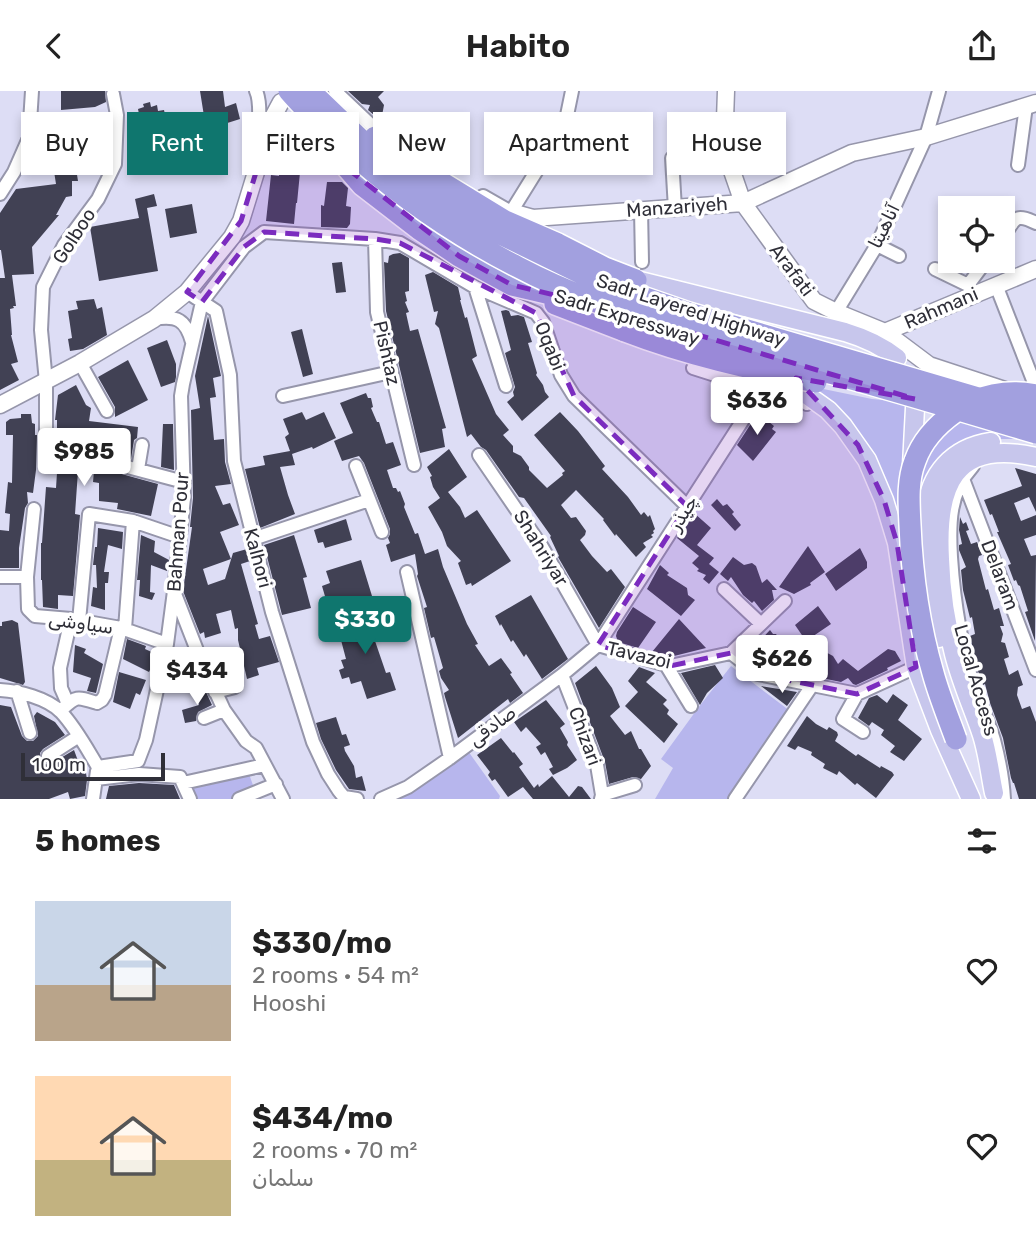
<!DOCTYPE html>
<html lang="en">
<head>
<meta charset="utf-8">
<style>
	:root { --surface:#fff; --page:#f6f6f6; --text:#222; --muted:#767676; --accent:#0f766e }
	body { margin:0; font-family:Rubik,"Noto Naskh Arabic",sans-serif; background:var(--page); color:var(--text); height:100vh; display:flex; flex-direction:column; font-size:26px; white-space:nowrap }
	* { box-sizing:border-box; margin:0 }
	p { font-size:23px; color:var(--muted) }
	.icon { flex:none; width:38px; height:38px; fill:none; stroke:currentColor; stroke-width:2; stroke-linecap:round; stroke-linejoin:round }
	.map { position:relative; height:708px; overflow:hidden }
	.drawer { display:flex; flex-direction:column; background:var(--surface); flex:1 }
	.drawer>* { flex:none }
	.guide { position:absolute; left:21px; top:21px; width:994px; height:63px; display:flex; gap:14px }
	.fabs { position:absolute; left:938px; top:105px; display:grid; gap:14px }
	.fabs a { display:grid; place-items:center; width:77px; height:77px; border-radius:0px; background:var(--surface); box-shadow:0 4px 10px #0003; font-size:35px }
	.scale { position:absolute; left:21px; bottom:18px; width:144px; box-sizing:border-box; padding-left:7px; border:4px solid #2f2f38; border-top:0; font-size:19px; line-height:24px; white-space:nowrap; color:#2f2f38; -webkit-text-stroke:5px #fff; paint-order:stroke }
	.price { position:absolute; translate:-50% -60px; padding:0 16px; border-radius:7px; background:#fff; color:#222; font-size:23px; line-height:46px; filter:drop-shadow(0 2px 4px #0008) }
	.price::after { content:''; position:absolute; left:50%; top:42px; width:21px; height:16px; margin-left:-10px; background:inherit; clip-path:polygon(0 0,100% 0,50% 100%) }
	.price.on { background:var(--accent); color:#fff }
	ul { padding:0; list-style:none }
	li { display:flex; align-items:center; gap:21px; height:175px; padding:0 35px }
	li span { display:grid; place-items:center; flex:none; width:196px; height:140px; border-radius:0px; color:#555 }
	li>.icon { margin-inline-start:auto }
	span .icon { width:84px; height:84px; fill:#fffc; stroke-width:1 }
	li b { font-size:30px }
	h2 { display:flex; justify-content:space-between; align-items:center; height:84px; padding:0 35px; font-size:30px }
	.tag { padding:0 24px; border-radius:0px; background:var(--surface); box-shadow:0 4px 10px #0003; font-size:24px; line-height:63px }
	.tag.on { background:var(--accent); color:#fff }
	header { display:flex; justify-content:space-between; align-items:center; height:91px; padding:0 35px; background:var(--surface); font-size:32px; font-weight:600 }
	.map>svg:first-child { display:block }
</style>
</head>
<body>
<header><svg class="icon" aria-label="back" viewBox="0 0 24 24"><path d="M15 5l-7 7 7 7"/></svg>Habito<svg class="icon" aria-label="share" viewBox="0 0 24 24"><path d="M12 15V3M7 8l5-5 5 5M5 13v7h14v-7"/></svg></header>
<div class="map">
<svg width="1036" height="708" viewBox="0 0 1036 708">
	<rect width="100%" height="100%" fill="#ddddf5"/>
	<!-- green -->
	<path fill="#b7b6ed" d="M804 294 872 308 903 311 910 314 909 348 901 380 902 443 885 397Z
		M958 327 1020 341 1017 348H985L917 414 918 381 929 358Z
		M731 575 790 620 729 708H655L673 677 661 668 698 617Z
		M468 660 500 705 499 708H395Z
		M248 680 255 700 234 708H194L187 693Z"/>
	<!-- building -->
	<path fill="#414154" d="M61 0H105L106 11 95 16 61 19Z
		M200 0H223L225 16 236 12 240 28 221 34 223 43 205 47 201 34 204 33 202 26 204 25Z
		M348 0H384L378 6 384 14 381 30 368 19 370 14 362 13Z
		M150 11 151 16 157 14 158 20 164 19 166 28 160 29V35L139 39 136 25 139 23 138 18 144 16 143 13Z
		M94 28 97 45 86 48 87 58 84 61 85 63 80 70 75 71 78 90H72V105L66 106 56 124H59L32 156 34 183 12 184 16 215H13L14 217 10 218 12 244H11L18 271 11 273 19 289 0 299V187H5L1 159H0V122L16 98 56 93 53 74 28 78 37 58 51 55 48 37Z
		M290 60 302 61 297 112H296L294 133 266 130 271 84 279 85V78L282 79 283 61 290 62Z
		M184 67 186 80 163 84 161 71Z
		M327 91H342L348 97 346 115 351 116 350 133 347 137 321 136V114L324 115Z
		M154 103 157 115 147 117 158 180 99 190 90 136 139 127 135 108Z
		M192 113 197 142 170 147 165 118Z
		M400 162 409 167V200L405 201 407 210 405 211 409 221 406 222 410 240 418 238 446 337 442 338 445 356 420 362 386 220 384 171 388 172 389 165 393 163Z
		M342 171 346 201 336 202 332 172Z
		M433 181 458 196 461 209H460L465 227 467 226 477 265 472 268 496 323 509 339 503 344 513 355V361L521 365 529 376V379L547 397 563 384 562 382 565 380 534 344 560 321 578 340 605 375 602 378 628 406 641 424 644 421 648 426 650 424 655 438 653 440 654 442 651 444 653 446 643 452 646 456 636 466 616 443 615 445 603 429 604 428 576 399 561 414 571 427 576 426 586 440 585 444 580 449 592 465 607 481 611 478 625 496 599 537 558 466 559 465 550 446 551 445 524 407 519 406 486 359 481 356 471 343 467 346 439 237 435 233 438 220 434 221 425 184Z
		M94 208 97 218 102 216 107 244 83 258 70 260 68 248 72 247 68 220 78 218 76 210Z
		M506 219 509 220 511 225 518 224 524 226 532 251 528 252 537 282 536 284 543 294 545 301 549 306 522 330 507 311 514 305 513 301 515 296 505 262 511 259 501 220Z
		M208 225 221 285 213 287 216 306 210 307 214 349 224 348 225 371 231 393 215 395 223 414 230 412 239 434 220 441 231 468 203 478 208 494 225 488 233 462 247 458 250 470 241 473 258 533 255 534 259 548 270 545 279 571 257 577 259 584 247 588 238 549V537L235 538 231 519 216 523 221 542 205 547 204 541 200 543 183 500 192 436H190L193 407 191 319 200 317 195 285Z
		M302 238 313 283 303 286 291 241Z
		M167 249 176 273V286L175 291 161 296 147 257Z
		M128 269 148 309 115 326V316L98 286Z
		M76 294 86 314 91 317 89 330 138 336 137 347 134 349 131 368 122 365 114 367 111 372 113 380 118 382 158 393 151 425 117 418 118 412 99 410V392L93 391 96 358 78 380 75 423 80 424 73 505 58 504V518L43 516 42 489H41V452H42L46 396 56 397 59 351 57 349V329H55L58 304Z
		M366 302 368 307H371L373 316 371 317 377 331H379L386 353 393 351 401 374 387 379 393 397H396L398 401 400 400 405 413 404 416 415 443 418 442 425 463 438 458 443 476 467 533 478 553 475 554 489 575 501 567 512 582 510 583 523 602 510 612 508 608 458 647 445 606 444 602 449 599 441 587 439 580 443 577 434 546 431 547 424 517 427 516 417 485 418 483 415 463 391 471 386 454 390 452 388 447 390 443V438L364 372 359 365 342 370 334 350 353 342 340 312Z
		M302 321 306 329 324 321 336 347 313 358 312 356 292 363 295 374 280 376 288 404 295 423 260 437 245 378 265 374 263 365 290 360 285 346 289 343 283 328Z
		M758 322 774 335 772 338 776 341 753 370 737 354Z
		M21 323H31L32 332 35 333V344H37L36 379 33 402 27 401 28 412 25 417 19 457V477H0V439L9 440 10 423 5 422 8 391 12 392 13 344H6V331L10 328 21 327Z
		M163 333H173L174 379 161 376Z
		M449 358 467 386 448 401 460 416 465 427 477 419 511 470 472 495 471 492 466 494 458 472 461 470 447 455 442 441 428 416 440 407 433 396 430 386 432 385 427 376Z
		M1015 377 1036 383V421L1029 406 1014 412 1021 430 1036 424V444L1024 448 1031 465 1036 464 1035 550 1025 521 1028 520 1020 495 1018 494 1016 489 1014 490 1008 474 1011 473 997 441H999L992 423 990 424 984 409 1022 395Z
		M717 408 723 415 727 413 734 421 732 423 741 434 735 440 711 414Z
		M694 422 711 437 697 454 714 467 709 473 719 481 709 493 703 488 706 484 697 480 699 478 692 472 699 465 677 447Z
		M960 426 963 433 966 431 969 439 966 440 971 453 977 451 982 464 979 465 978 468 986 499 988 498 994 519 999 517 1004 535H1000L1003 543 1001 551 1005 552 1009 566 1004 568 1009 584 1018 579 1023 594 1018 596 1017 604 1022 618 1030 615 1036 631V708H1019L1014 692H1013L1011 687 1003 647 990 612 985 593 983 594 978 580 970 545 975 543 972 526 970 527 963 499 961 479 966 476 959 459V454L962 453 959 439Z
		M346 428 352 449 325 457 323 451 318 452 314 439Z
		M98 437 123 441 122 458 108 454 104 481H109L108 492H105V519L91 515 93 496 97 497 96 474H93L95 456H97Z
		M141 444 155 450 154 461 169 469 167 480 151 474 150 501 155 502 152 509 139 505 140 489H137Z
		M294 444 307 486 303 487 311 517 282 524 264 454Z
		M808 455 825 481 810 492 811 494 794 503 779 496Z
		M860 457 867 471V477L836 500 825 483Z
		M733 466 744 474 752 472 756 475 762 492 767 488 777 499H772L774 509 762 520 754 510 752 512 743 504 731 486 728 490 720 483Z
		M361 469 372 505 329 519 322 495 330 492 326 480Z
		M660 474 669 482 667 484 687 497 688 504 695 509 681 525 647 498Z
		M531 504 568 568 542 588 526 563 524 566 513 549 511 551 501 533 500 535 495 525Z
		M818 515 831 533 806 550 795 534Z
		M633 516 656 531 638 557 618 551 616 545 617 541Z
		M379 524 385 547 375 550 386 582 390 581 396 599 367 608 361 590 351 593 349 586 342 588 339 579 344 577 341 569 346 568 337 534Z
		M679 528 706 557 670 566 652 561Z
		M12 529 18 532 25 591 23 594 0 587V535H2V531Z
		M770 539 773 543H776L788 560 812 548 818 557 833 565 838 573 843 568 858 580 888 558 895 560 901 570 887 577 888 579 856 594 853 593 848 587 841 591 772 577 770 575 767 576 752 558Z
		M127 548 146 555 145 558 156 563 152 580 150 579 149 581 123 568Z
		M75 554 86 558 84 562 103 573 96 602 87 600 91 587 73 581Z
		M715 574 723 587 707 602 700 614 681 582Z
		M596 575 612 597 620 616 610 625 625 644 631 640 639 658H641L651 675 641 688 633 686 609 693 605 671 575 592Z
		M639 576 655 582 646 591 667 609 663 613 669 619 667 623 678 633 664 652 625 615 638 601 628 590Z
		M119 581 146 589 140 604 136 602 130 618 113 611Z
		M761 595 797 601 787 615Z
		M205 599 212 614 198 621 196 630 185 632 182 619 199 614 195 602Z
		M893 603 908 614 898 629 922 648 904 670 890 661 895 655 881 644 884 639 872 631 869 635 858 627 869 607 877 604 887 612Z
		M546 609 565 633 560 637 568 651 567 654 577 669 567 677 553 684 549 678 553 676 545 661 541 664 536 656 541 653 526 636 521 641 514 631Z
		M0 614 11 616 22 645 27 650H33L38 645 34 625 37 621 55 631 65 644 43 658 40 662V669L43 672 49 674 74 659 81 678 84 683 86 682 87 689 85 705 70 708 68 701 49 708H0Z
		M807 625 816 633 827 639 829 636 837 641 838 644 835 650 856 665 858 663 880 677 881 675 892 681 894 684 876 707 857 692 855 694 839 680 837 684 823 677 825 673 811 664 812 661 798 655 795 659 787 655Z
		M336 626 342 644 346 643 350 654 344 656 345 660 354 675 356 687 362 685 366 700 349 698 336 679 321 648 316 632Z
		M501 647 513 662 514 661 523 673 519 676 534 697 538 693 539 696 552 685 569 706 578 695 582 696 591 708H533L523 696 508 706 495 688 492 690 488 684 490 681 477 664Z
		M139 692 174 694 180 708H106L109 695Z"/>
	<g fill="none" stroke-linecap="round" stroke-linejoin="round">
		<!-- street casing -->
		<g stroke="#9696ab" stroke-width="16">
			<path id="street" d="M256 0C263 14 257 52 256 69
				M335 0 370 33 388 45
				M672 67 675 118
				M1018 74 1026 15
				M0 103 14 81 29 47 32 0
				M483 105 511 121 565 34 572 0
				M641 118 642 171
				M1003 146C1015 129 1014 121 1036 132
				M375 148 377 221 414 374
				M877 154 899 165
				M935 178 968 194 986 170
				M996 194 1033 289
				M475 196 506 295
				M187 201 216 220 230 284 234 370 272 521 313 651 328 683 339 700 344 706 357 708
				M836 221 877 154 926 46 939 0
				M154 228C177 224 186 229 192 251
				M80 272 107 320
				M693 277 762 299
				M283 305 391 281
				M46 357V291L41 239 43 196 64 154 98 108 115 73 117 24 113 3
				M479 364 542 456 598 554
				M120 374 184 391
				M356 375 382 441
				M973 375C949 401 949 433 951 466 954 511 961 556 975 599 981 616 989 632 994 649 999 668 1003 689 1004 708
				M138 378 142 354
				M963 388 1036 579
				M34 418 27 486 28 518 35 525 71 528 121 537 167 553
				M253 448 369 409
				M407 481 450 667
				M0 486H27
				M724 498 761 533
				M175 503 198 562 224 619 246 650 256 657 283 708
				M79 530 89 423 133 430 180 446
				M125 538 133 430
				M598 554 670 575 731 562 758 583 857 603 916 576
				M731 562 785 510
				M666 574 691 615
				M562 584 597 674 602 704 601 708
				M0 599C19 600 47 607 61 621 76 637 87 658 98 676
				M17 600 30 642
				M215 601 235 596
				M857 603 843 628 863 641
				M68 613 61 597 60 577 71 528
				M60 620C77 605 75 605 97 612L102 609 105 604 121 537
				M204 627 224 619
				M48 665 79 645
				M138 670 146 649 167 553 174 500 184 407 181 305 183 293 202 211 244 156 264 141 375 148 400 152 475 196 536 222 543 231 561 284 574 305 687 415
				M98 676 138 670
				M96 688 139 683 180 686 190 708
				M183 692 265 674
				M602 704 635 694
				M93 708 97 680
				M239 708 276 693
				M381 708 408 696 450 667 562 584 598 554 768 290 807 313
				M735 708 813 593"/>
		</g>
		<!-- secondary casing -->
		<g stroke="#9696ab" stroke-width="19">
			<path id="secondary" d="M726 0 724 57 743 112 814 210 836 221 885 241 929 274 1011 301
				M273 26 284 39 293 44 316 53 327 63
				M511 121 533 127 743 112 852 62 926 46 1036 12
				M885 241 1036 178
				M0 314 80 272 154 228 187 201 232 146 241 130 273 26 281 11"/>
		</g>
		<!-- primary casing -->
		<g stroke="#fff" stroke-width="21">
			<path id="primary" d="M624 186 845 241C865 247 881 254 897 267
				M783 287 828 319 843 335 867 369 884 409 897 452 916 576 940 639 971 708
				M912 374 915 317
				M919 447 939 547
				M928 460C927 448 925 434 926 422 929 383 952 357 991 351
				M994 702C990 683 988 663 982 644 973 617 961 591 954 563 946 533 941 500 940 468 936 396 953 347 1036 366"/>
		</g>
		<!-- highway casing -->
		<g stroke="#fff" stroke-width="24">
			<path id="highway" d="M311 35 362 94 419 138 459 165 512 194 576 209
				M555 213 625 240"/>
		</g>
		<!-- street -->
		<use href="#street" stroke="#fff" stroke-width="12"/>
		<!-- secondary -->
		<use href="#secondary" stroke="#fff" stroke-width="16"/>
		<!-- primary -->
		<use href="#primary" stroke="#c7c6ec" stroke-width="18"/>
		<!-- highway -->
		<use href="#highway" stroke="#a2a0df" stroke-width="21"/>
		<!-- highway-bridge casing -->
		<g stroke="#fff" stroke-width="24" stroke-linecap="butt">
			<path id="highway-bridge" d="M289 0C306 20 326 38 345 56 397 104 455 144 518 176 569 203 625 222 680 240 727 255 775 266 823 280 894 299 965 321 1036 342
				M310 0 380 67 438 107 480 133 599 191 689 222 1036 324
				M375 46 441 91 505 130 558 153 605 177 636 189
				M625 240C687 264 751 278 816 291
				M956 648C948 626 939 604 933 582 919 534 912 484 910 434 909 413 907 390 915 370 922 350 938 333 955 321 978 304 1008 298 1036 304"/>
		</g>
		<!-- highway-bridge -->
		<use href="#highway-bridge" stroke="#a2a0df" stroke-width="21"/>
	</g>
	<!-- marked area -->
	<path fill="#7b2cbf" fill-opacity="0.2" stroke="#7b2cbf" stroke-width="5" stroke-dasharray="14 9" stroke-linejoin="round" d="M273 26 284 39 316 53 459 165 512 194 593 213 915 308 796 287 858 354 884 409 897 452 916 576 857 603 758 583 731 562 670 575 598 554 687 415 574 305 536 222 400 152 375 148 264 141 244 156 202 211 187 201 241 130Z"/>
	<g text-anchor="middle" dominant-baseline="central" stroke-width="7" stroke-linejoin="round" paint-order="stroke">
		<!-- street labels -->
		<g font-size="19" fill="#2f2f38" stroke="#fff">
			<text transform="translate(677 116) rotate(-4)">Manzariyeh</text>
			<text transform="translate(884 135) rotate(-64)">آناهیتا</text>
			<text transform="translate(74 145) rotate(-57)">Golboo</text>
			<text transform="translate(792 179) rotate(53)">Arafati</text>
			<text transform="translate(941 217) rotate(-23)">Rahmani</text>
			<text transform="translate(691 219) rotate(18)">Sadr Layered Highway</text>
			<text transform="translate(627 226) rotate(17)">Sadr Expressway</text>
			<text transform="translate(550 255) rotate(68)">Oqabi</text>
			<text transform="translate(387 262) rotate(77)">Pishtaz</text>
			<text transform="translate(683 422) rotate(-57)">چیذر</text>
			<text transform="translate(178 441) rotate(-86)">Bahman Pour</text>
			<text transform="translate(541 457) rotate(58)">Shahriyar</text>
			<text transform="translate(258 467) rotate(75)">Kalhori</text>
			<text transform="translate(1000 484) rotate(69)">Delaram</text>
			<text transform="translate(81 532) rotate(8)">سیاوشی</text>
			<text transform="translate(639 564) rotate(13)">Tavazoi</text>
			<text transform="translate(976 589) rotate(74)">Local Access</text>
			<text transform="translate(492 635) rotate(-37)">صادقی</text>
			<text transform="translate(585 645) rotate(70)">Chizari</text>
		</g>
	</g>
</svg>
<div class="fabs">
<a><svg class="icon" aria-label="locate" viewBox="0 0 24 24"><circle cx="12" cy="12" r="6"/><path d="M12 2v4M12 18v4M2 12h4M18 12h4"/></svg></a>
</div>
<div class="scale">100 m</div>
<b class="price" style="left:757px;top:346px">$636</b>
<b class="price" style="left:84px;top:397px">$985</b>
<b class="price on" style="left:365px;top:565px">$330</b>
<b class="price" style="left:782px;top:604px">$626</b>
<b class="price" style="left:197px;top:616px">$434</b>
<div class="guide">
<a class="tag">Buy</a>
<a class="tag on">Rent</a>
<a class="tag">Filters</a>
<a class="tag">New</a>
<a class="tag">Apartment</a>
<a class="tag">House</a>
</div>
</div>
<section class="drawer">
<h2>5 homes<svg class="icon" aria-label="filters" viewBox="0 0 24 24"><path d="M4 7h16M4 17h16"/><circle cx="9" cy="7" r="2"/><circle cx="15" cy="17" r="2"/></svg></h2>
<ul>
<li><span style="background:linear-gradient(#c9d6e8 60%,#b9a48a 0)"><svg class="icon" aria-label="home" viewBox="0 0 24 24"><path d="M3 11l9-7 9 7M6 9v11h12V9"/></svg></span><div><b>$330/mo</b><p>2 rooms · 54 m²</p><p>Hooshi</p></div><svg class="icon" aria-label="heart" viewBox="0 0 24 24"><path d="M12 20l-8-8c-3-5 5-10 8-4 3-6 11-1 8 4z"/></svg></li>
<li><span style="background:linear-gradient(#ffd9b3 60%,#c2b280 0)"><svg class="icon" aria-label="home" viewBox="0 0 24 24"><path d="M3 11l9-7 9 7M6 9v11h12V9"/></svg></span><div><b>$434/mo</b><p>2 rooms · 70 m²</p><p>سلمان</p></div><svg class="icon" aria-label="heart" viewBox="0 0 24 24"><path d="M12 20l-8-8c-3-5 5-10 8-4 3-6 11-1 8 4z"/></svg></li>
</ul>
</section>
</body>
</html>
